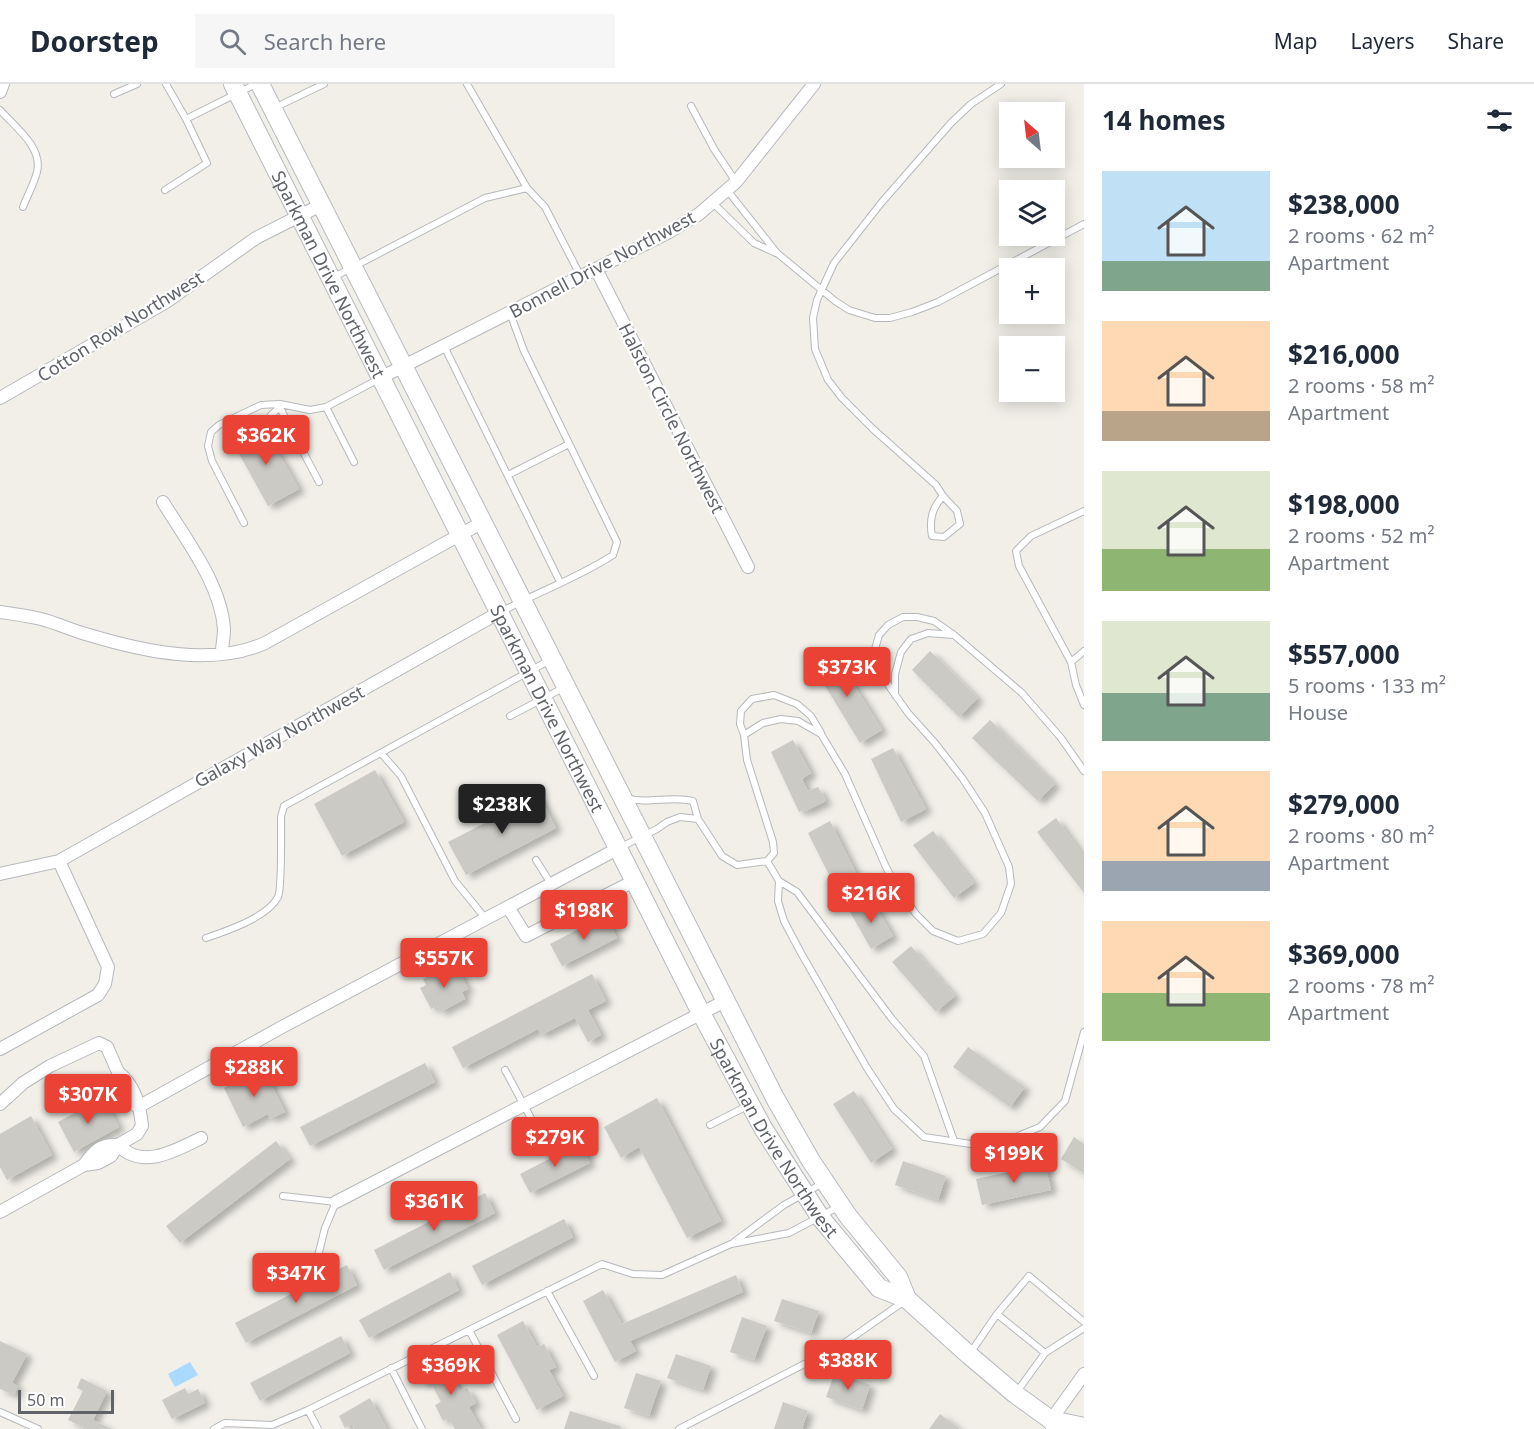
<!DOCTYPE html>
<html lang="en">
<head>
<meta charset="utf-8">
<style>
	:root { --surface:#fff; --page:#f6f6f7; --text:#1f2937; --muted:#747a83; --line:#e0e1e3; --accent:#ea4335 }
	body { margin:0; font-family:"Noto Sans",sans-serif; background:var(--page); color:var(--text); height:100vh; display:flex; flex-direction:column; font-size:22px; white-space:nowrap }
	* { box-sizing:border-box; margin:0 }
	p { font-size:20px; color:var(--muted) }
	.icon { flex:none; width:33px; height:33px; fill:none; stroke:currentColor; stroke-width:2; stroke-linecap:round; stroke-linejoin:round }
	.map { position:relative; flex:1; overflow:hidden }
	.side { display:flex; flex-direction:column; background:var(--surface); width:450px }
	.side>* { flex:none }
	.needle { width:39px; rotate:332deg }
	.controls { position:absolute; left:999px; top:18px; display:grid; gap:12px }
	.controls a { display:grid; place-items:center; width:66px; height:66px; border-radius:0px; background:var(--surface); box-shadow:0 3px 15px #0003; font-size:30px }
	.scale { position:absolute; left:18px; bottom:15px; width:96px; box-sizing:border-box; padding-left:6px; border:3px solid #5f6368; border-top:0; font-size:16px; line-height:21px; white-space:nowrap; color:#5f6368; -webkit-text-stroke:4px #fff; paint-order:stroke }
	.price { position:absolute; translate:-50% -51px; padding:0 14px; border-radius:6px; background:var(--accent); color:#fff; font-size:20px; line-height:39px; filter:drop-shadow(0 2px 3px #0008) }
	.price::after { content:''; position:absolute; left:50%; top:36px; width:18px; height:14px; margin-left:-9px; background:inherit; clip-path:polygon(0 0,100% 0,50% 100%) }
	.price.active { background:#222; color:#fff }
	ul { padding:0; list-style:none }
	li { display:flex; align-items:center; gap:18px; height:150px; padding:0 18px }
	li span { display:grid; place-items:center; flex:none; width:168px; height:120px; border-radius:0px; color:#555 }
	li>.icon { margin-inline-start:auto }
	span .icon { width:72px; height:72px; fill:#fffc; stroke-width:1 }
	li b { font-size:26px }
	h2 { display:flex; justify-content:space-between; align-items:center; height:72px; padding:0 18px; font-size:26px }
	header { display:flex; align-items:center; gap:36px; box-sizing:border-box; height:84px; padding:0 30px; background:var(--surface); border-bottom:2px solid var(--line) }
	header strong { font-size:28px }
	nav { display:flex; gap:33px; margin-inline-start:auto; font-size:21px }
	.search { width:420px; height:54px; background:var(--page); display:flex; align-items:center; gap:15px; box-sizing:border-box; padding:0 21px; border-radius:0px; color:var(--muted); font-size:22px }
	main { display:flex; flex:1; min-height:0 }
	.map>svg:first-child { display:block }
</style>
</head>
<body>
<header>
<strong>Doorstep</strong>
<div class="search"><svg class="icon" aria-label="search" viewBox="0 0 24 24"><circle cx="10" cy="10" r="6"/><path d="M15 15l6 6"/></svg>Search here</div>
<nav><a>Map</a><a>Layers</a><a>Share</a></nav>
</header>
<main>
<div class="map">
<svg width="1084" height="1345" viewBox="0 0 1084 1345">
	<defs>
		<filter id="shadow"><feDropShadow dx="6" dy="4" stdDeviation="3" flood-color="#0004"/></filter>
	</defs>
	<rect width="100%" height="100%" fill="#f1efe8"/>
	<!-- water -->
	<path fill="#aadaff" d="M190 1278 198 1291 175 1303 168 1290Z"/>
	<!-- building -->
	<path fill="#cccac5" filter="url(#shadow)" d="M263 342 299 405 268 422 233 359Z
		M930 567 978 614 959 633 912 586Z
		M834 569 882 646 860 659 813 582Z
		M990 636 1055 700 1038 717 972 654Z
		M793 656 811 689 802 695 808 707 818 703 826 717 806 727 805 725 799 728 771 668Z
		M893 664 926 725 901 738 871 675Z
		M375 686 404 738 342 772 314 720Z
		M539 711 556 744 466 791 448 758Z
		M1056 734 1084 772V809L1037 748Z
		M830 737 860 797 838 809 808 749Z
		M933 747 974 799 954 814 913 761Z
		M872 816 893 852 871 865 850 828Z
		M606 831 617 854 562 882 550 860Z
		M911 862 955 912 936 928 892 878Z
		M449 882 452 888 458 885 468 905 462 908 465 915 440 928 437 922 431 925 420 904 426 901 423 895Z
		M592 890 606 917 588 926 601 951 588 958 575 934 541 951 538 945 463 984 452 963Z
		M968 963 1025 1003 1010 1023 953 983Z
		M425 979 435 998 310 1062 300 1043Z
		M263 984 285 1028 270 1035 268 1030 243 1043 224 1004Z
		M854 1007 892 1065 871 1079 833 1020Z
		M103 1014 119 1043 74 1068 58 1038Z
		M657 1014 721 1137 687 1154 639 1063 621 1074 604 1043Z
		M31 1032 52 1071 7 1096 0 1083V1050Z
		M1074 1053 1084 1060V1089L1061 1075Z
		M276 1057 290 1075 180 1159 166 1142Z
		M580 1059 590 1079 530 1109 520 1090Z
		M903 1077 946 1092 938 1116 895 1101Z
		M1045 1080 1051 1106 982 1121 976 1095Z
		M485 1109 495 1129 384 1186 374 1166Z
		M564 1135 573 1153 482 1201 472 1182Z
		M347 1181 357 1201 246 1259 235 1239Z
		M450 1188 459 1206 369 1254 359 1236Z
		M736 1191 743 1208 630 1257 636 1267 615 1278 583 1217 603 1206 622 1240Z
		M782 1215 819 1227 811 1249 774 1237Z
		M742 1233 767 1242 754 1276 730 1268Z
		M523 1237 537 1263 544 1260 556 1283 549 1286 563 1312 537 1326 497 1251Z
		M341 1252 350 1269 260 1317 250 1299Z
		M0 1257 27 1270 12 1299 18 1302 14 1311 0 1305Z
		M676 1270 711 1282 703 1306 667 1294Z
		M451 1273 456 1284 450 1287 460 1307 467 1304 476 1319 469 1323 481 1345H455L449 1334 443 1337 435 1321 441 1318 430 1297 424 1300 419 1290Z
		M835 1288 870 1301 862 1326 826 1313Z
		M636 1289 661 1297 649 1332 624 1324Z
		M81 1294 107 1307 93 1336 112 1345H87L68 1336 83 1307 77 1304Z
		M185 1304 188 1310 198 1305 205 1319 172 1335 162 1316Z
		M370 1314 387 1345H354L352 1340 345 1344 339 1332Z
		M783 1318 808 1327 802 1345H774Z
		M570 1327 620 1342V1345H564Z
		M940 1330 960 1345H929Z"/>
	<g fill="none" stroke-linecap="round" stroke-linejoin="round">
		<!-- lane casing -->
		<g stroke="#b5b8bc" stroke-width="8">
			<path id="lane" d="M467 0 527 104
				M114 10 137 0
				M691 22 714 65 736 98
				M276 23 324 0
				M0 26C15 43 43 63 37 88 34 100 27 112 23 123
				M186 35 256 0
				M165 106 207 79 186 35 166 0
				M727 106 777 169 835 217 849 226 875 234H890L912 228 938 218 1084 140
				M713 119 754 159 776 169
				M332 194 485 114 527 104 545 123 581 193
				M444 262 560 498
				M278 320 319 398
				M326 323 354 378
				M268 342 271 331 280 323
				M276 356 282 359 298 358
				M508 391 569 360
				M943 412 936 401 873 345 842 314 828 296 815 265 813 234 817 216 834 179 882 118 951 39 971 20 1001 0
				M943 412 957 427 960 440 944 453 932 452C929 436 932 424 943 412Z
				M1084 427 1031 452 1016 467 1019 482 1071 578 1076 601 1084 621
				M244 439 212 377 208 362 211 348 219 341 261 321 280 320 310 326 326 323 379 295
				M501 528C537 508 578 494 613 471L617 458 524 267 510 229
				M1071 578 1084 567
				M895 611V590L901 568 911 555 928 549 954 551 1022 609 1061 654 1084 687
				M510 632 565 603
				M744 651 740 640 741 627 752 615 774 611 797 620 811 632 821 649
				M381 669 401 692 455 797 486 835
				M627 714C648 721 670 711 693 717L698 735
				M621 763 657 745 667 738 680 733 698 735 722 772 737 781 767 777 774 769 773 758 747 676 744 651 763 639 781 635 798 637 821 650 845 690 886 783 895 800 916 830 933 847 958 857 983 850 1001 829 1011 800 1009 783 985 729 963 695 935 659 908 629 889 602 880 585 875 565 879 551 888 541 903 533H917L934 537 954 551
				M536 776 551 800
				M767 777 779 797 778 817 784 837 801 869 867 984 894 1025 924 1053 991 1063 1040 1043 1065 1017 1084 948
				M779 797 797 808 892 935 924 972 954 1057
				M206 854C227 847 268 833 278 813 282 805 281 746 281 733L284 722 550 576
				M505 986 540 1051
				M710 1041 749 1021
				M283 1112 336 1118 325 1144 318 1172
				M734 1158 784 1121 823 1099
				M547 1207 594 1292
				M997 1230 1045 1269
				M469 1246 516 1335
				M971 1268 997 1230 1029 1192 1084 1238
				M391 1284 422 1345
				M1016 1309 1045 1269 1084 1244
				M308 1326 318 1345
				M0 1328 38 1345
				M214 1345 225 1339 272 1341 308 1326 602 1180 633 1190 662 1191 731 1160 789 1149 838 1123
				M679 1345 843 1260 903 1218"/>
		</g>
		<!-- street casing -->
		<g stroke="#b5b8bc" stroke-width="14">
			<path id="street" d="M0 8 3 0
				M596 185 748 483
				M382 293 669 148 699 130 736 98 814 0
				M0 314 166 218 256 154 321 121
				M163 418C186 456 221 500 224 545 224 553 222 561 222 569
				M0 528C14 530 28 532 41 535 57 539 73 547 89 551 142 567 213 583 265 559L483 438
				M0 790 59 777 500 528
				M508 823 526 852 636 796
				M0 965 98 911 105 900 108 883 59 777
				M0 1020 23 999 50 982 99 959 107 963 118 988 119 1001 127 1014 138 1023
				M138 1023 282 943 619 764
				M84 1081C94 1067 100 1060 118 1061 142 1086 175 1067 201 1054
				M336 1118 725 917
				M0 1128 84 1081 98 1079 111 1072 118 1061 137 1050 142 1042C140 1021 135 1002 118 988
				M1051 1336 1084 1290"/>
		</g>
		<!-- secondary casing -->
		<g stroke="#b6babf" stroke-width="20">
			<g id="secondary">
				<path id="s1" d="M233 0 701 929 763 1044 820 1133 879 1204 907 1215 969 1271 1015 1310 1051 1336 1057 1345"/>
				<path d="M260 0 775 1014 811 1077 848 1132 898 1193 907 1215"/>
				<path d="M1051 1336 1084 1343"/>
			</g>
		</g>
		<!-- lane -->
		<use href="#lane" stroke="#fff" stroke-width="6"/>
		<!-- street -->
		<use href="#street" stroke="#fff" stroke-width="12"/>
		<!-- secondary -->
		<use href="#secondary" stroke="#fff" stroke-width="18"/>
	</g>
	<g text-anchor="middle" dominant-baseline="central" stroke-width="4.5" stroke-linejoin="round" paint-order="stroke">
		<!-- street labels -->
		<g font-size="18" fill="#5f6368" stroke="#fff">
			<text transform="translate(602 180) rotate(-28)">Bonnell Drive Northwest</text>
			<text stroke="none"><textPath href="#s1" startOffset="213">Sparkman Drive Northwest</textPath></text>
			<text transform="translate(120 242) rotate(-32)">Cotton Row Northwest</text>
			<text transform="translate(672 334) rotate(63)">Halston Circle Northwest</text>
			<text stroke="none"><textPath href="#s1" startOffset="699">Sparkman Drive Northwest</textPath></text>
			<text transform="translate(279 652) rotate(-29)">Galaxy Way Northwest</text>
			<text stroke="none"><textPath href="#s1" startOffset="1185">Sparkman Drive Northwest</textPath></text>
		</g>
	</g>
</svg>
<div class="controls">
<a><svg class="needle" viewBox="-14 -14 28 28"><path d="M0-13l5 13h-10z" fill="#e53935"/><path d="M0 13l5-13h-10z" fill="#747a83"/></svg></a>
<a><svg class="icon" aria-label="layers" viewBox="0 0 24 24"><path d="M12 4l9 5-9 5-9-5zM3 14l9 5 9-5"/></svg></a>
<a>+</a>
<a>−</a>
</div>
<div class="scale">50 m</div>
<b class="price" style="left:266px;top:382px">$362K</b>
<b class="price" style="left:847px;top:614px">$373K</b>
<b class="price active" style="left:502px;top:751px">$238K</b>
<b class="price" style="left:871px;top:840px">$216K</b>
<b class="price" style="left:584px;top:857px">$198K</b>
<b class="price" style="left:444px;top:905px">$557K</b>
<b class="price" style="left:254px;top:1014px">$288K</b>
<b class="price" style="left:88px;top:1041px">$307K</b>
<b class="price" style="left:555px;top:1084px">$279K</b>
<b class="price" style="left:1014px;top:1100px">$199K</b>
<b class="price" style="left:434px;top:1148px">$361K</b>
<b class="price" style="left:296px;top:1220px">$347K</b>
<b class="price" style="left:848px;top:1307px">$388K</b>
<b class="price" style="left:451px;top:1312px">$369K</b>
</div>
<section class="side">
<h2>14 homes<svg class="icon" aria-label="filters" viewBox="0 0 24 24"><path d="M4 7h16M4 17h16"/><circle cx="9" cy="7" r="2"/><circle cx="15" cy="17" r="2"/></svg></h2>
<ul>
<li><span style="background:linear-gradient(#bfe0f5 75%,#7fa58c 0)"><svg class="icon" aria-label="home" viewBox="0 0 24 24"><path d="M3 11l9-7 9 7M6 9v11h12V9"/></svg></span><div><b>$238,000</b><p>2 rooms · 62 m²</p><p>Apartment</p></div></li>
<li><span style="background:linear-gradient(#ffd9b3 75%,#b9a48a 0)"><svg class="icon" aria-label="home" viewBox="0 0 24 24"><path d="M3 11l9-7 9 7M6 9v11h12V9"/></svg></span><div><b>$216,000</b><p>2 rooms · 58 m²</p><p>Apartment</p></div></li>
<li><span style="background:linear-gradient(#dfe7d0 65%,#8fb573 0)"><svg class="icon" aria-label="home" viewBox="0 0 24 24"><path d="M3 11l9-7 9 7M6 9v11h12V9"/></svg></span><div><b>$198,000</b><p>2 rooms · 52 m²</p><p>Apartment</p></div></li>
<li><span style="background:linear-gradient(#dfe7d0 60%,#7fa58c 0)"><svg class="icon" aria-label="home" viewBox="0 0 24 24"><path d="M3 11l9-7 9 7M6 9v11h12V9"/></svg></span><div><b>$557,000</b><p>5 rooms · 133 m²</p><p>House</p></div></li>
<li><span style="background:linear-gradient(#ffd9b3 75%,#9aa5b1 0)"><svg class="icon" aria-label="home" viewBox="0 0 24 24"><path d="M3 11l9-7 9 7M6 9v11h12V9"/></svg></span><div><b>$279,000</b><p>2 rooms · 80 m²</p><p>Apartment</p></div></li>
<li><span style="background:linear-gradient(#ffd9b3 60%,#8fb573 0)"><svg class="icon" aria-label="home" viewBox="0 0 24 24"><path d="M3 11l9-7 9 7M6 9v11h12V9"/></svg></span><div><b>$369,000</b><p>2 rooms · 78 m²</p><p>Apartment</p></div></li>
</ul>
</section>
</main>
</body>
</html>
